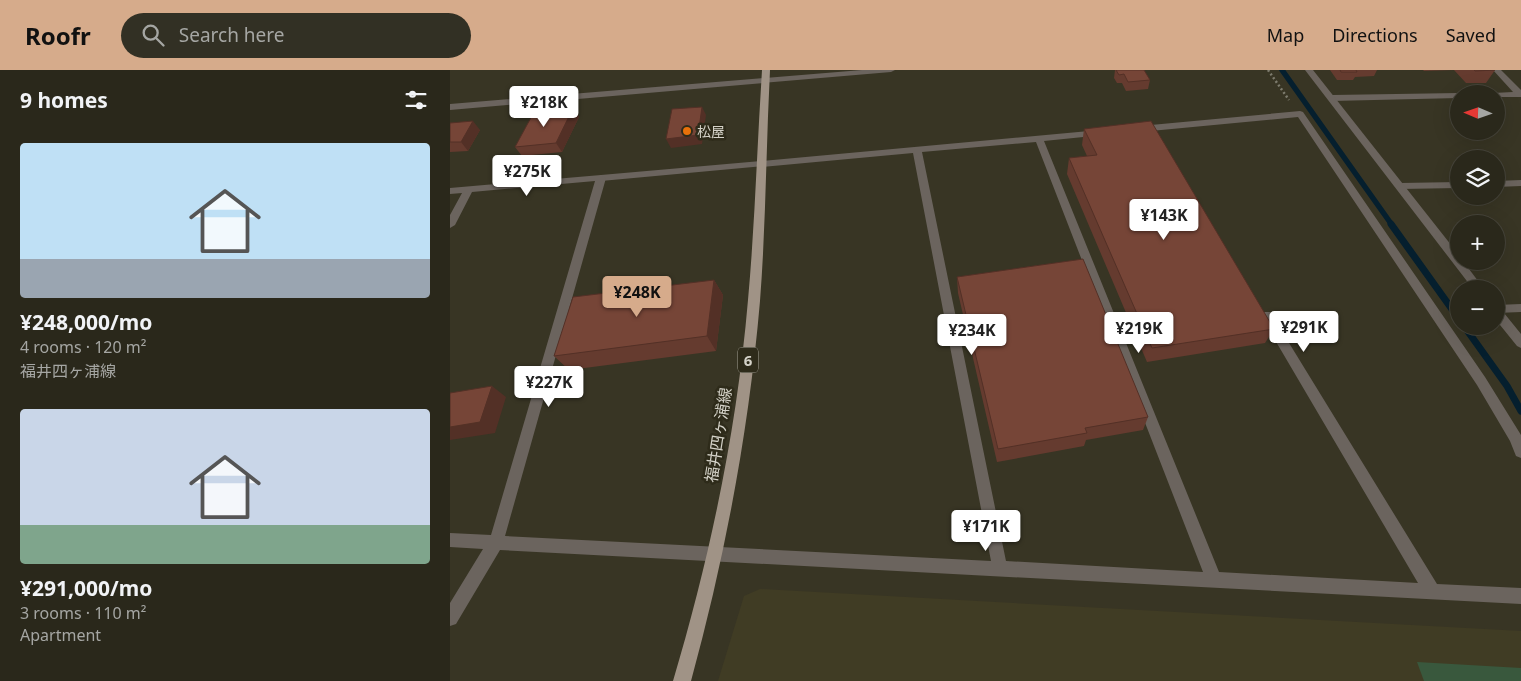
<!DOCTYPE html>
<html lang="en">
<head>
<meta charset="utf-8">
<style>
	:root { --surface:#2a281b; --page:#323024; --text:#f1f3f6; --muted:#a5a6a3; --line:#46443a; --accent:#d6ab8b }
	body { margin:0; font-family:"Noto Sans","Noto Sans JP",sans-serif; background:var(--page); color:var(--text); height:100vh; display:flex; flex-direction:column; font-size:19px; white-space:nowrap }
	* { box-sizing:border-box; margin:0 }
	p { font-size:16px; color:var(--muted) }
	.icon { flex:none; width:28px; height:28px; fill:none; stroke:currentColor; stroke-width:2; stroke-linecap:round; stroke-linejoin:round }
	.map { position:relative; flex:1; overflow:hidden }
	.sheet { display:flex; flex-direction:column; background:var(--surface); width:450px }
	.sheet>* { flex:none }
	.needle { width:32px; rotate:272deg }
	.tools { position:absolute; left:1000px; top:15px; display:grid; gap:10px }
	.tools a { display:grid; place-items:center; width:55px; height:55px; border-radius:50%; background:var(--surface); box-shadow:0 5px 20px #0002,0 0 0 1px var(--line); font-size:25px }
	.price { position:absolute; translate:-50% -42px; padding:0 11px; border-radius:5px; background:#fff; color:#222; font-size:16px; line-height:32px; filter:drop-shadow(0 1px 2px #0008) }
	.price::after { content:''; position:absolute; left:50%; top:30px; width:15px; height:11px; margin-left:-8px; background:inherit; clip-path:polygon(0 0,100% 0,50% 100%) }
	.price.selected { background:var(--accent); color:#111 }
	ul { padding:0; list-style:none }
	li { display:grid; align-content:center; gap:10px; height:265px; padding:0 20px }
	li span { display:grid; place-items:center; height:155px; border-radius:5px; color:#555 }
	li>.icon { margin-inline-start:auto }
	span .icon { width:90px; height:90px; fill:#fffc; stroke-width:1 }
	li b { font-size:21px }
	h2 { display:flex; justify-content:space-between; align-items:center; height:60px; padding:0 20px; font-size:21px }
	header { display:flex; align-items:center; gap:30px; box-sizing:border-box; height:70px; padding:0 25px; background:var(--accent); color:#111 }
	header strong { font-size:24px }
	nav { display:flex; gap:28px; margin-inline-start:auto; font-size:18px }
	.search { width:350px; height:45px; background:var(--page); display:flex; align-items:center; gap:12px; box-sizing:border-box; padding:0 18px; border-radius:28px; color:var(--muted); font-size:19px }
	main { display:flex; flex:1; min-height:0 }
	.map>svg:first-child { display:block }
</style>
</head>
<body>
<header>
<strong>Roofr</strong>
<div class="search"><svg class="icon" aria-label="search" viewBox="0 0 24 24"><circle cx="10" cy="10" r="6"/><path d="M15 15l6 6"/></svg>Search here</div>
<nav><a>Map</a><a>Directions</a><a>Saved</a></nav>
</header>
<main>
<section class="sheet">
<h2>9 homes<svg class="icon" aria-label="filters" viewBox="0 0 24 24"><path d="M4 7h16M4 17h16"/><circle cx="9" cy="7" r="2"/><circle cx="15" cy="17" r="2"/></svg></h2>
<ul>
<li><span style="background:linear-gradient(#bfe0f5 75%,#9aa5b1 0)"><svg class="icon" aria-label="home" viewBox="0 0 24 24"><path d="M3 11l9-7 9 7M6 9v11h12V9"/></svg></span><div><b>¥248,000/mo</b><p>4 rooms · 120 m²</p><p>福井四ヶ浦線</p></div></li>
<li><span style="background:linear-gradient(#c9d6e8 75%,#7fa58c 0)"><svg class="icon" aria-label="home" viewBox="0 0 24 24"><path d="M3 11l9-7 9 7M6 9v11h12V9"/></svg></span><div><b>¥291,000/mo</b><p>3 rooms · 110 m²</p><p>Apartment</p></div></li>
</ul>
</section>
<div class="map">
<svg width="1071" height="611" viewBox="0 0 1071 611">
	<rect width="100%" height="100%" fill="#383524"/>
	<!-- built -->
	<path fill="#403c24" d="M310 519 1071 561V611H268L294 526Z"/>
	<!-- green -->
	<path fill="#39583d" d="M967 592 1071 598V611H974Z"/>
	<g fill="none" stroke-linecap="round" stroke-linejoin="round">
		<!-- stream-far1 -->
		<path stroke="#051f2e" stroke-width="5.5" d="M832 0 942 155"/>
		<!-- stream -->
		<path stroke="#051f2e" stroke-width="7" d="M941 154 1009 249
			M1014 256 1057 316 1071 341"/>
		<!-- path -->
		<path stroke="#7e7c6e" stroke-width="2.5" stroke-dasharray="2 2.5" stroke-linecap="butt" d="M818 0 839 30"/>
		<!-- pedestrian -->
		<path fill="#6b645e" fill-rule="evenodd" d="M311 91 314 92V96L151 111 146 108 151 105Z"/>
		<!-- minor -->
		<path fill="#6b645e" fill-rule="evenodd" d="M1043 0H1051L1071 20V27H1046V24L1043 23 1063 22Z
			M1009 23 1012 24H1009V28L882 31 878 28 882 25Z
			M850 41 853 42 1035 307 1071 365V388L1066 386 1060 371 1027 315 848 47 690 62 686 59 690 56Z
			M650 60 653 61V65L594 71 769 502 968 513 812 248 810 245 812 242H820L987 514 1071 518V534L50 480 6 554 0 556V533L33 479 0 477V463L41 465 145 111 22 122 5 155 0 158V145L12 123 0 124V118L151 105 156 108 55 466 541 491 463 83 311 97 306 94 311 91ZM586 72 753 502 556 491 472 82Z
			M1071 110V116L1046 117V111Z
			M1009 112V118L950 119 945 116 950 113Z
			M1071 234V242L1046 243V235Z"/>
		<!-- tertiary -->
		<path fill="#6b645e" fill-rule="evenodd" d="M412 0H445L441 2 0 40V34Z
			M855 0H863L1009 185V191H1013L1034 219H1023Z
			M1046 237 1050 238 1071 264V278L1067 276 1046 250Z"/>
		<!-- primary -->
		<path fill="#a09386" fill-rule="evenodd" d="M312 0H320C316 77 316 154 310 231 299 360 275 487 241 611H223C260 487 287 359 298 230 305 153 307 77 312 0Z"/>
	</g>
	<!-- wall -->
	<path fill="#653b2f" d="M665 0H694L700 10 698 19 676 21 672 13H667L664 8Z
		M880 0H927L924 6 905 7 903 10H887Z
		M973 0H1045L1036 13H1016L1004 0 974 1Z
		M123 38 129 47 112 82 72 86 65 77Z
		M0 53 30 60 18 81 0 82Z
		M634 59 824 259 815 273 697 292 617 104 619 88 637 86 632 75Z
		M507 207 698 347 693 360 636 370 634 376 547 392 508 223Z
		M264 210 273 225 266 281 119 300 104 286Z"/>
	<!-- shaded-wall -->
	<path fill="#533026" d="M252 37 256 45 252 74 221 78 216 69Z
		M123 38 129 47 112 82 106 73Z
		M23 51 30 60 18 81 11 72Z
		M264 210 273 225 266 281 257 266Z
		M42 316 56 327 45 363 0 370V357Z"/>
	<!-- building -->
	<path fill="#764537" stroke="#533026" d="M666 0H694L700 10 678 12 674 4 669 5Z
		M890 0H906L907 2H891Z
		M1024 0H1045L1025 1Z
		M252 37 248 65 216 69 222 39Z
		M123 38 106 73 65 77 84 42Z
		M23 51 11 72H0V53Z
		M701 51 824 259 702 278 619 88 647 85 634 59Z
		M633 189 698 347 635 358 637 363 548 379 507 207Z
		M264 210 257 266 104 286 123 227Z
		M42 316 30 352 0 357V323Z"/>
	<!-- markers -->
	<circle fill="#e8710a" stroke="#2e2b1a" stroke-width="2" cx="237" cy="61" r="5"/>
	<g text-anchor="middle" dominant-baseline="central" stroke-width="5" stroke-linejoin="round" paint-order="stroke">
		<!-- far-poi labels -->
		<g font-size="14" fill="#d4d2c8" stroke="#2e2b1a" text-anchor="start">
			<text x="247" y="61">松屋</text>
		</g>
		<!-- shield labels -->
		<rect fill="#2e2b1a" stroke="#a2a094" stroke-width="1" x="288" y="277.5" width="20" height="25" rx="4"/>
		<g font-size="15" font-weight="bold" fill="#d4d2c8">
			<text x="298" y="290">6</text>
		</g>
		<!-- street labels -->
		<g font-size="16" fill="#d4d2c8" stroke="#2e2b1a">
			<text transform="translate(268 365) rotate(-81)">福井四ヶ浦線</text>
		</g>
	</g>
</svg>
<div class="tools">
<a><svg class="needle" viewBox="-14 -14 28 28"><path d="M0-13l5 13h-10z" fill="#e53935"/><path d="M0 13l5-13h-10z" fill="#a5a6a3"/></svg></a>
<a><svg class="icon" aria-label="layers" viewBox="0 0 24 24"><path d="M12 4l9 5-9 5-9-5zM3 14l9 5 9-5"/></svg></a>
<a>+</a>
<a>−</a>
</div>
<b class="price" style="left:94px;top:58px">¥218K</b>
<b class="price" style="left:77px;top:127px">¥275K</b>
<b class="price" style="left:714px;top:171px">¥143K</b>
<b class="price selected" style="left:187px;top:248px">¥248K</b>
<b class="price" style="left:854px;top:283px">¥291K</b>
<b class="price" style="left:689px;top:284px">¥219K</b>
<b class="price" style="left:522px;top:286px">¥234K</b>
<b class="price" style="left:99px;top:338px">¥227K</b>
<b class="price" style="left:536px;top:482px">¥171K</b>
</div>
</main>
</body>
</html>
